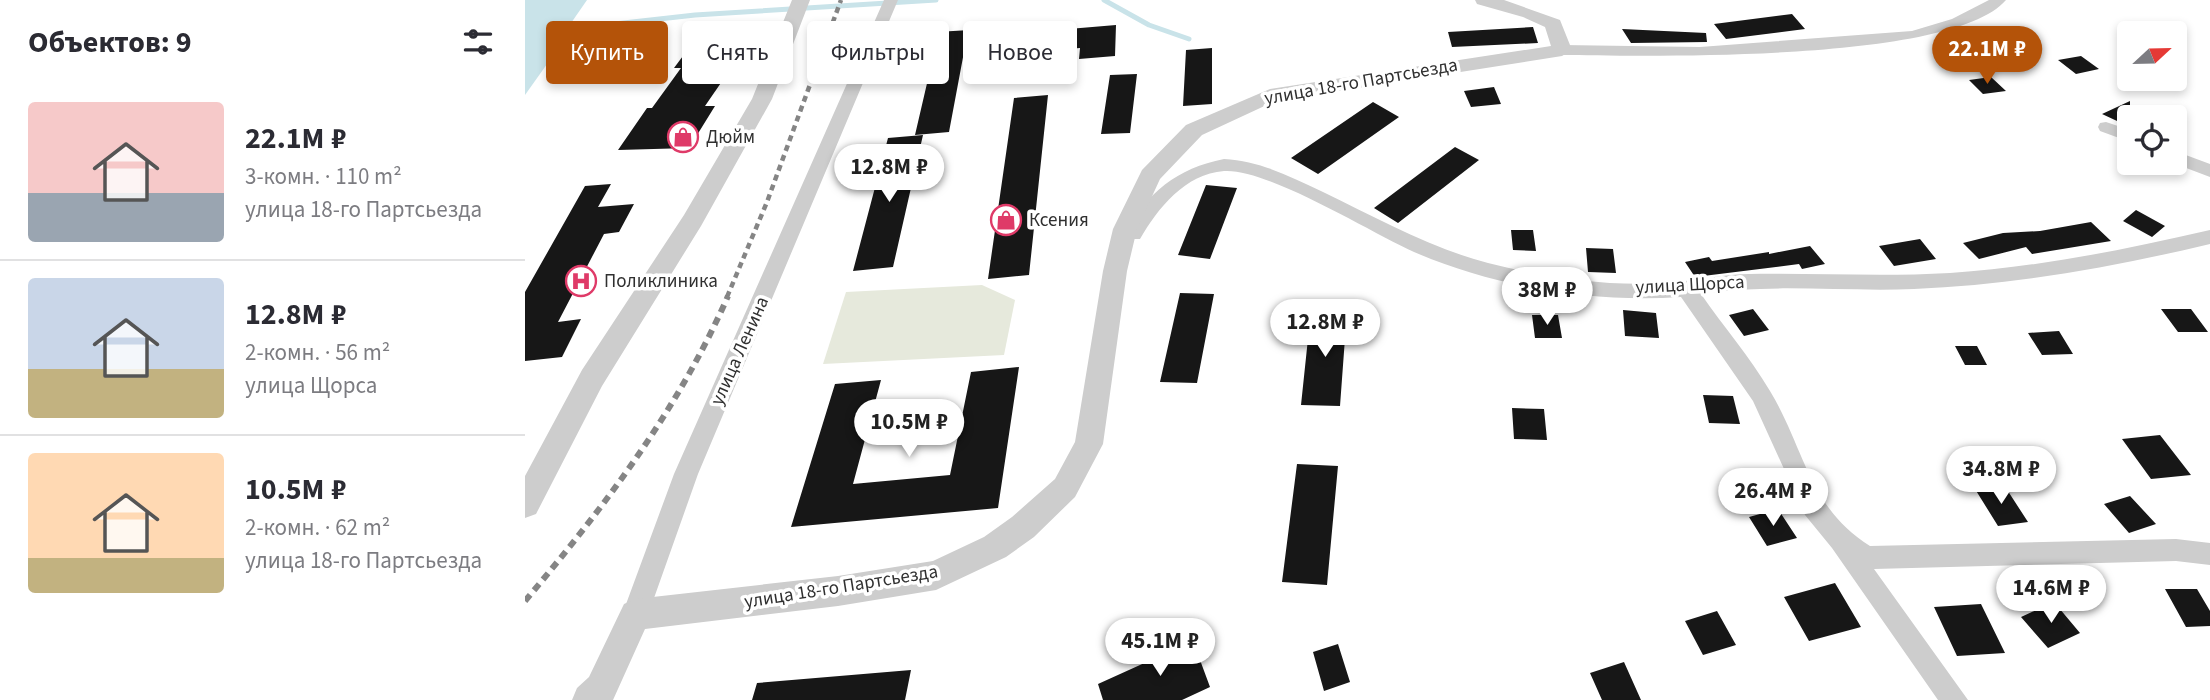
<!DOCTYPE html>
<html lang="ru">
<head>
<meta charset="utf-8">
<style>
	:root { --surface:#fff; --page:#f7f7f7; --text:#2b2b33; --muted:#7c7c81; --line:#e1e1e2; --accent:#b45309 }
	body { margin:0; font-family:"Source Sans 3",sans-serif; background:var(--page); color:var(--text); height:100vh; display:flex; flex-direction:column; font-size:26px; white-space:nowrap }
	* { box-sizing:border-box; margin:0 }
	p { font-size:23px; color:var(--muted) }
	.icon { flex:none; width:38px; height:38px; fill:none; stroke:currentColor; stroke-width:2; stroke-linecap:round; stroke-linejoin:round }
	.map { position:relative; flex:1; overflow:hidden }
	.side { display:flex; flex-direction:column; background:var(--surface); width:525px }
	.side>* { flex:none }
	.top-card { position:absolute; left:21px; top:21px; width:665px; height:63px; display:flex; gap:14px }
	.needle { width:46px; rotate:68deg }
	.fabs { position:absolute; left:1592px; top:21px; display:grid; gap:14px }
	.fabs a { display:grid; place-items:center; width:70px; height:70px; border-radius:7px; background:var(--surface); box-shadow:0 4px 10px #0003; font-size:35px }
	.price { position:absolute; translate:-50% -60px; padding:0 16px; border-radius:24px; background:#fff; color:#222; font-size:23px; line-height:46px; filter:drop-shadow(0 2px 4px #0008) }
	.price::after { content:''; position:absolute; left:50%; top:42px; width:21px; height:16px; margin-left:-10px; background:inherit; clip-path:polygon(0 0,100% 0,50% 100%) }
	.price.current { background:var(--accent); color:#fff }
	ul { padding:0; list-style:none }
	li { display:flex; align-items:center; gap:21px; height:175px; padding:0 28px }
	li+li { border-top:2px solid var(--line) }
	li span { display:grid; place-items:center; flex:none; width:196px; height:140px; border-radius:7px; color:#555 }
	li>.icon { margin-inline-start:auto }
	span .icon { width:84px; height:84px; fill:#fffc; stroke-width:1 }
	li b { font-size:30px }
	h2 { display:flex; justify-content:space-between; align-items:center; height:84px; padding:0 28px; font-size:30px }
	.tag { padding:0 24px; border-radius:7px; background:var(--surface); box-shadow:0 4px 10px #0003; font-size:24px; line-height:63px }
	.tag.current { background:var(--accent); color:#fff }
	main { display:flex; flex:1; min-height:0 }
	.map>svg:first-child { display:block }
</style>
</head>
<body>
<main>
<section class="side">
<h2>Объектов: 9<svg class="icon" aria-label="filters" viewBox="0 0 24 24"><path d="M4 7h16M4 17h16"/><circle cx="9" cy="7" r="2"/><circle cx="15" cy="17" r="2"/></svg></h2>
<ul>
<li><span style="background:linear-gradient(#f6c9c9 65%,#9aa5b1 0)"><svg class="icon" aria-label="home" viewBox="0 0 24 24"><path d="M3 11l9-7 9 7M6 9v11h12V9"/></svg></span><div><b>22.1M ₽</b><p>3-комн. · 110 m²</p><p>улица 18-го Партсьезда</p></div></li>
<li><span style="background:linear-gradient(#c9d6e8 65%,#c2b280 0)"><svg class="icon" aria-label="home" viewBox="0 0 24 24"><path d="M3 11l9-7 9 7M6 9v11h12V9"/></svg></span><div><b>12.8M ₽</b><p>2-комн. · 56 m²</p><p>улица Щорса</p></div></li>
<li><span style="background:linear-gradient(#ffd9b3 75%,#c2b280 0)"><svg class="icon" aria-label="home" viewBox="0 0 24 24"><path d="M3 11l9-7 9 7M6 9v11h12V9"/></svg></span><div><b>10.5M ₽</b><p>2-комн. · 62 m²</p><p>улица 18-го Партсьезда</p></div></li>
</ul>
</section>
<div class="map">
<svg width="1685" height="700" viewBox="0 0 1685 700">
	<rect width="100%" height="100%" fill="#fff"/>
	<!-- green -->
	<path fill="#e6e9dc" d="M457 285 490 300 479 355 298 364 321 292Z"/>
	<!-- water -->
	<path fill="#c9e3e9" d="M0 0H62L35 39 32 50 0 95Z"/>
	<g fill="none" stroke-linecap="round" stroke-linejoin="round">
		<!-- stream -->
		<path stroke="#c9e3e9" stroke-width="5" d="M579 0 624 25 664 39
			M36 30 170 15 411 0"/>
	</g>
	<!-- building -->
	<path fill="#171717" d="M1267 14 1280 29 1201 39 1189 24Z
		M220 21 181 77H200L180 106H190L164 148 93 150 122 108H127L156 68H149L181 25 188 22Z
		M591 25 590 56 554 59 555 48 493 53 496 33Z
		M1008 27 1013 43 927 47 923 32Z
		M478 28 473 50 439 52 424 132 390 135 403 79 378 81 395 33Z
		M1097 29 1181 33 1182 42 1106 43Z
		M687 48V104L658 106 661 50Z
		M1556 56 1574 69 1551 74 1533 60Z
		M612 74 605 133 576 134 585 75Z
		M1466 77 1481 91 1458 94 1444 80Z
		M969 87 976 104 946 107 939 91Z
		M523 95 504 275 463 279 489 98Z
		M1605 101V127L1577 114Z
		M848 102 874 117 793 174 766 158Z
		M398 135 368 267 328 271 363 138Z
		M930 147 954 160 873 223 849 208Z
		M86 184 73 207 109 204 94 232 79 234 33 322 56 319 37 357 0 361V292L60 186Z
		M681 185 712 188 685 259 653 255Z
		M1611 210 1640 226 1627 237 1598 221Z
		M1566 222 1586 241 1507 254 1501 247 1454 259 1438 243 1478 233 1515 231Z
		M986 230H1008L1011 251 988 250Z
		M1395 239 1411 259 1369 266 1354 246Z
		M1285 246 1300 264 1277 269 1274 264 1170 277 1160 262 1184 257 1187 261 1244 252V254Z
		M1061 248 1088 249 1091 273 1063 272Z
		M655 293 689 294 672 383 635 382Z
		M1228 309 1244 330 1219 336 1204 315Z
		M1636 309H1666L1683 332H1653Z
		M786 310 822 311 815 406 776 405Z
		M1098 310 1131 313 1134 338 1100 336Z
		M1007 315H1033L1037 338H1010Z
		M1534 331 1548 354 1517 355 1503 333Z
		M1430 346H1452L1462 365H1440Z
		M494 367 473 508 266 527 310 384 356 380 328 484 425 475 446 372Z
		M1178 395 1208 396 1215 424 1184 423Z
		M987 408 1019 409 1022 440 989 439Z
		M1635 435 1666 475 1626 479 1597 439Z
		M772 464 813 466 802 585 757 582Z
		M1479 485 1503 522 1473 526 1450 489Z
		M1605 496 1631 524 1604 533 1579 504Z
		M1253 509 1272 538 1242 546 1224 517Z
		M1310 583 1336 627 1284 641 1259 597Z
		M1640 589H1672L1685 611V626L1661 627Z
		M1529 602 1555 633 1523 648 1496 617Z
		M1456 604 1480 653 1432 656 1409 607Z
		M1192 611 1211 645 1178 655 1160 621Z
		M668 641 685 687 657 700H578L573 684Z
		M813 644 825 682 799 691 788 652Z
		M1099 662 1116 700H1077L1065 673Z
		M386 670 380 700H227L232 683Z"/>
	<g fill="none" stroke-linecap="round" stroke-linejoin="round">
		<!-- minor -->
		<path fill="#cdcdcd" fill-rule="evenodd" d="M359 0H373L173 474 123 615 119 624 110 627 101 624 97 615 149 474Z
			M1464 0H1481C1427 63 1124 56 1037 55L1029 50 1037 45 1175 47 1387 31 1427 19Z
			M1581 122 1605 130V142L1575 131 1573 127 1575 123Z
			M1650 151 1685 164V177L1648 163Z
			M699 159C736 161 766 177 798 192 852 218 905 248 963 263 1022 278 1090 288 1151 282 1175 280 1200 274 1224 274 1291 273 1358 277 1425 273 1513 267 1599 250 1685 230V244C1588 267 1490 285 1389 289 1318 292 1246 283 1176 294 1198 326 1225 357 1245 391 1280 449 1283 507 1345 546L1651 539 1685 543V565L1651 561 1349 569 1443 700H1413L1307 548 1280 515 1228 401 1156 297C1066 303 971 287 889 252 845 232 742 168 699 171 660 174 633 208 615 239H601L599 234C622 193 652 168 699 159Z"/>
		<!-- tertiary -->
		<path fill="#cdcdcd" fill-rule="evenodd" d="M267 0H285L247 99 176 226 77 386 11 514 0 518V476L57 370 159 215 227 99Z
			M950 0H979L1035 20 1047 50 1037 56 750 101 677 135 635 179 612 229 602 271 578 444 550 497 509 537 481 557 411 590 313 606 120 629 88 700H47L52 688 64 677 99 604 110 599 313 576 408 561 459 537 487 517 530 479 550 442 578 271 588 229 617 170 661 125 745 89 1026 46 1020 27 998 17 952 4Z"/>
		<!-- rail-far1 -->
		<path stroke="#858585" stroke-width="4.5" stroke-dasharray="6 4.5" stroke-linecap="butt" d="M202 297 242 202 316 0"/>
		<!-- rail -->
		<path stroke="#858585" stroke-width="6" stroke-dasharray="8 6" stroke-linecap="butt" d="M0 601C80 506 153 410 203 296"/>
	</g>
	<!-- icons -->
	<defs>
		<g id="shop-ring" transform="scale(1.575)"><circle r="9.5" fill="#fff" stroke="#df3a68" stroke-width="1.5"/><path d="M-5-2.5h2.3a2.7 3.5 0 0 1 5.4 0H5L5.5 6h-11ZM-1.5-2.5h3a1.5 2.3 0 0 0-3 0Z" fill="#df3a68"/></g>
		<g id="hospital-ring" transform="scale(1.575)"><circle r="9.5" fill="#fff" stroke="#df3a68" stroke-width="1.5"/><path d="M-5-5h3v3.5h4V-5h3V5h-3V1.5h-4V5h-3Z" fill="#df3a68"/></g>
	</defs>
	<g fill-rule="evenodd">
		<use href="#shop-ring" x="158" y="137"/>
		<use href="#shop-ring" x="481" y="220"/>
		<use href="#hospital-ring" x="56" y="281"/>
	</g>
	<g text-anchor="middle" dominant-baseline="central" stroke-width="7" stroke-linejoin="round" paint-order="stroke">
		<!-- street labels -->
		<g font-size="19" fill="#303030" stroke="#fff">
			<text transform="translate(836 82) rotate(-10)">улица 18-го Партсьезда</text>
			<text transform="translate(1165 285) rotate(-3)">улица Щорса</text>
			<text transform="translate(215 351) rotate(-66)">улица Ленина</text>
			<text transform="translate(316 587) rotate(-9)">улица 18-го Партсьезда</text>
		</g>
		<!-- poi labels -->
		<g font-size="19" fill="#303030" stroke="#fff" text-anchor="start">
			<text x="181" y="137">Дюйм</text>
			<text x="504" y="220">Ксения</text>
			<text x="79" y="281">Поликлиника</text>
		</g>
	</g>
</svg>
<div class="fabs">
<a><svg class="needle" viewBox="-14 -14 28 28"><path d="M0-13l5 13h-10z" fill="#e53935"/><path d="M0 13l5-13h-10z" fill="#7c7c81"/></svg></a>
<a><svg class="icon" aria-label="locate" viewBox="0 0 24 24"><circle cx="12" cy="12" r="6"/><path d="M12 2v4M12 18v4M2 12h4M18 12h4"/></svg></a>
</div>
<b class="price current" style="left:1462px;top:86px">22.1M ₽</b>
<b class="price" style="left:364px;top:204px">12.8M ₽</b>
<b class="price" style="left:1022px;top:327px">38M ₽</b>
<b class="price" style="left:800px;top:359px">12.8M ₽</b>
<b class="price" style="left:384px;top:459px">10.5M ₽</b>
<b class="price" style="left:1476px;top:506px">34.8M ₽</b>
<b class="price" style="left:1248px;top:528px">26.4M ₽</b>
<b class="price" style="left:1526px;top:625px">14.6M ₽</b>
<b class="price" style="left:635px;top:678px">45.1M ₽</b>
<div class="top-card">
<a class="tag current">Купить</a>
<a class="tag">Снять</a>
<a class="tag">Фильтры</a>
<a class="tag">Новое</a>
</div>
</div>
</main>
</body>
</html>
